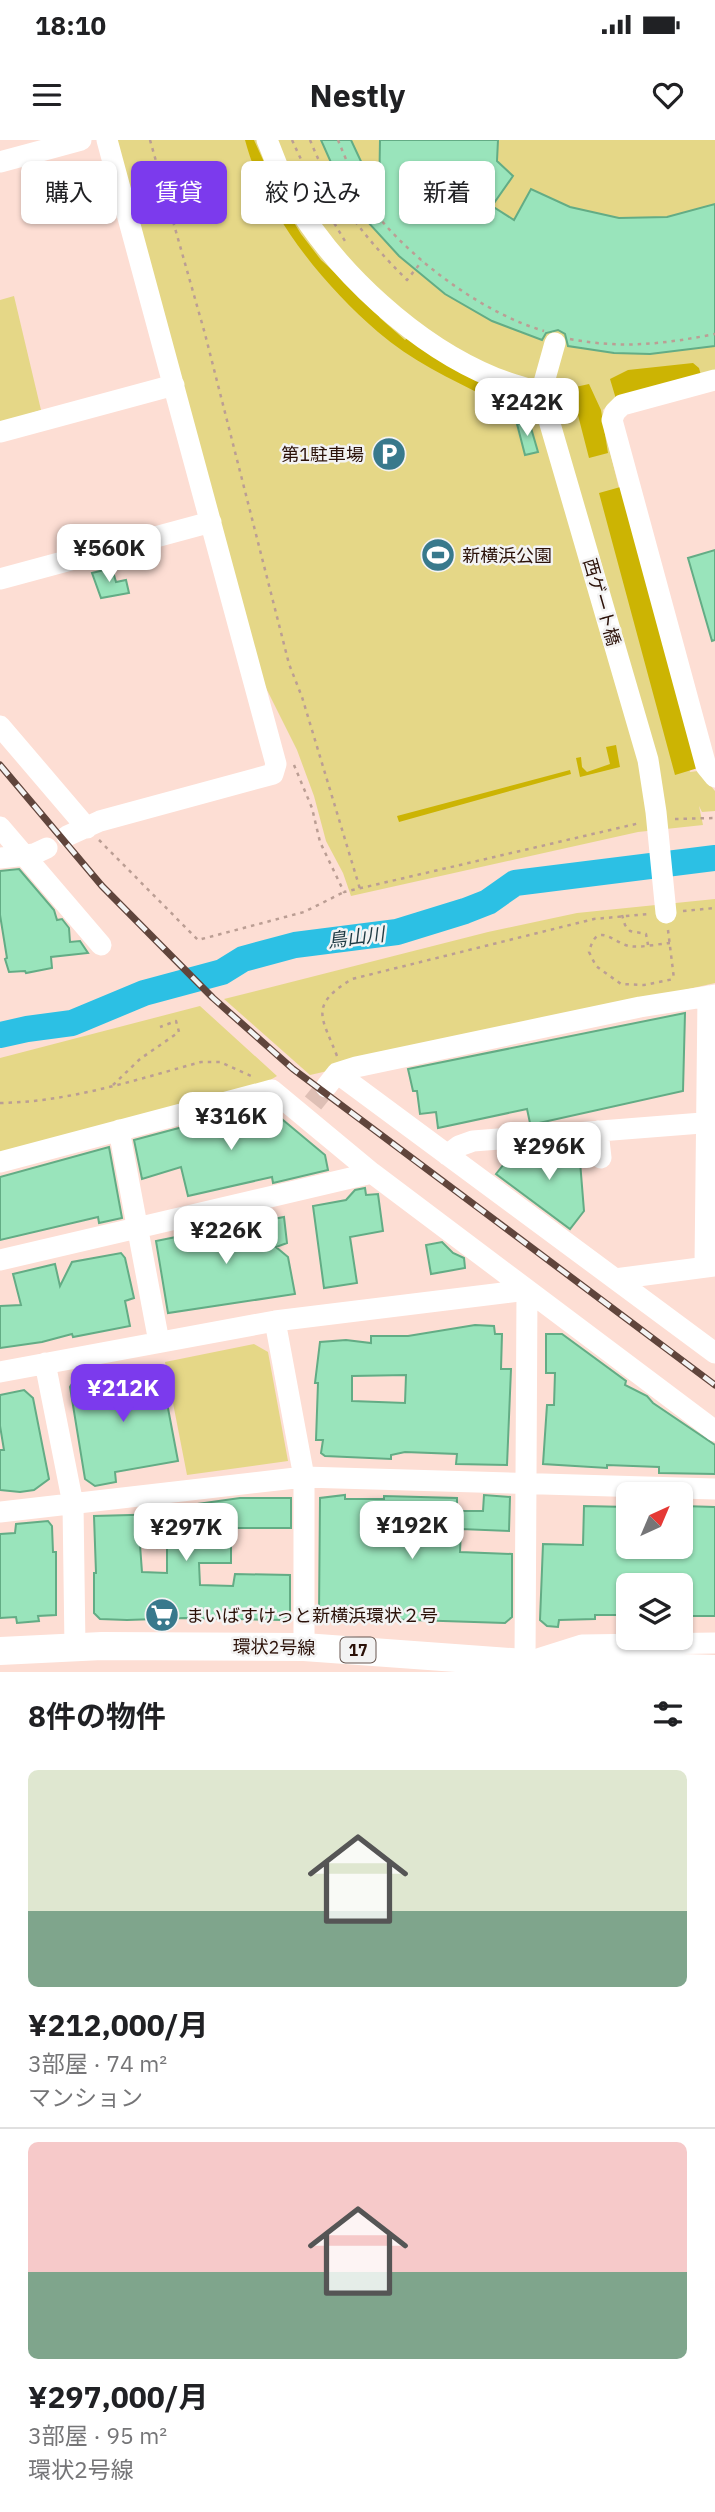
<!DOCTYPE html>
<html lang="ja">
<head>
<meta charset="utf-8">
<style>
	:root { --surface:#fff; --page:#f6f6f6; --text:#202124; --muted:#757577; --line:#e0e0e0; --accent:#7c3aed }
	body { margin:0; font-family:"IBM Plex Sans","Noto Sans JP",sans-serif; background:var(--page); color:var(--text); height:100vh; display:flex; flex-direction:column; font-size:26px; white-space:nowrap }
	* { box-sizing:border-box; margin:0 }
	p { font-size:23px; color:var(--muted) }
	.icon { flex:none; width:38px; height:38px; fill:none; stroke:currentColor; stroke-width:2; stroke-linecap:round; stroke-linejoin:round }
	.map { position:relative; height:1532px; overflow:hidden }
	.sheet { display:flex; flex-direction:column; background:var(--surface); flex:1 }
	.sheet>* { flex:none }
	.hud { position:absolute; left:21px; top:21px; width:674px; height:63px; display:flex; gap:14px }
	.needle { width:46px; rotate:44deg }
	.controls { position:absolute; left:616px; top:1342px; display:grid; gap:14px }
	.controls a { display:grid; place-items:center; width:77px; height:77px; border-radius:10px; background:var(--surface); box-shadow:0 2px 5px #0004; font-size:35px }
	.price { position:absolute; translate:-50% -60px; padding:0 16px; border-radius:14px; background:#fff; color:#222; font-size:23px; line-height:46px; filter:drop-shadow(0 2px 4px #0008) }
	.price::after { content:''; position:absolute; left:50%; top:42px; width:21px; height:16px; margin-left:-10px; background:inherit; clip-path:polygon(0 0,100% 0,50% 100%) }
	.price.on { background:var(--accent); color:#fff }
	ul { padding:0; list-style:none }
	li { display:grid; align-content:center; gap:14px; height:371px; padding:0 28px }
	li+li { border-top:2px solid var(--line) }
	li span { display:grid; place-items:center; height:217px; border-radius:10px; color:#555 }
	li>.icon { margin-inline-start:auto }
	span .icon { width:126px; height:126px; fill:#fffc; stroke-width:1 }
	li b { font-size:30px }
	h2 { display:flex; justify-content:space-between; align-items:center; height:84px; padding:0 28px; font-size:30px }
	.chip { padding:0 24px; border-radius:10px; background:var(--surface); box-shadow:0 2px 5px #0004; font-size:24px; line-height:63px }
	.chip.on { background:var(--accent); color:#fff }
	.status { display:flex; justify-content:space-between; align-items:center; height:49px; padding:0 35px; background:var(--surface); direction:ltr }
	.status svg { height:19px; fill:currentColor }
	header { display:flex; justify-content:space-between; align-items:center; height:91px; padding:0 28px; background:var(--surface); font-size:32px; font-weight:700 }
	.map>svg:first-child { display:block }
</style>
</head>
<body>
<div class="status"><b>18:10</b><svg viewBox="0 0 49 12"><path d="M0 12V9h3v3zM5 12V6h3v6zM10 12V3h3v9zM15 12V0h3v12zM26 1h20v11H26zM47 4h2v5h-2z"/></svg></div>
<header><svg class="icon" aria-label="menu" viewBox="0 0 24 24"><path d="M4 6h16M4 12h16M4 18h16"/></svg>Nestly<svg class="icon" aria-label="heart" viewBox="0 0 24 24"><path d="M12 20l-8-8c-3-5 5-10 8-4 3-6 11-1 8 4z"/></svg></header>
<div class="map">
<svg width="715" height="1532" viewBox="0 0 715 1532">
	<rect width="100%" height="100%" fill="#fdded4"/>
	<!-- green -->
	<path fill="#e5d787" d="M115 0H715V232L607 266 603 270 606 296 690 632 698 631 715 651V671L702 672 699 666 703 685 638 692 351 756 343 733 326 701 314 656 297 610 260 536Z
		M14 156 41 270 0 283V160Z
		M715 759V843L310 935 224 859 488 792 577 773Z
		M200 866 277 936 260 946 0 1015V918Z
		M254 1204 268 1212 288 1321 187 1335 165 1222Z"/>
	<!-- forest -->
	<path fill="#ccb403" d="M245 0H254L273 42 284 51 290 63 285 68 301 94 321 120 373 167 380 178 405 200 408 197 466 233 472 239H483L492 246 488 258C451 239 410 220 378 192 322 144 264 72 245 0Z
		M693 223 699 228 702 239 616 259 610 239 628 230Z
		M589 244 601 270 608 313 589 318 571 248Z
		M624 346 698 628 675 635 599 353Z
		M616 605 620 627 580 637 576 618 581 617 582 627 587 632 610 624 606 607Z
		M570 630 571 634 399 682 397 676Z"/>
	<g fill="none" stroke-linecap="round" stroke-linejoin="round">
		<!-- river -->
		<path stroke="#2cc0e4" stroke-width="26" d="M0 895 27 889 72 883 144 853 222 832 243 819 295 805 397 792 465 771 488 762 515 743 715 718"/>
	</g>
	<!-- building -->
	<path fill="#99e4bb" stroke="#63ac85" stroke-width="2" fill-rule="evenodd" d="M321 0H351L379 60 380 0H498L497 21 513 36 492 66 514 80 531 49 570 67 619 78 667 77 715 64V206L650 214 614 213 568 206 565 194 558 190 546 193 542 200 492 181 445 154 399 116 366 80 337 36Z
		M529 281 538 312 525 315 517 284Z
		M715 410V500L712 501 688 418Z
		M112 428 116 442 126 440 129 453 101 458 92 433Z
		M19 729 54 770 57 780 62 779 69 788 70 802 80 801 88 813 51 817 52 828 26 833 25 831 9 832 5 819 7 818 0 775V731Z
		M685 873 683 951 539 983H530L527 969 438 988 436 972 420 974 417 951H413L408 929Z
		M265 965 325 1015 328 1030 273 1043 272 1037 188 1056 181 1027 142 1039 134 1000Z
		M109 1007 122 1078 99 1083 98 1077 0 1100V1037Z
		M579 1009 584 1071 570 1089 496 1034 511 1015Z
		M365 1048 366 1055 378 1054 383 1091 350 1097 357 1143 324 1148 313 1066 346 1060 355 1050Z
		M255 1074 257 1082 284 1077 287 1103 276 1107 288 1117 295 1154 168 1173 156 1101 191 1094 192 1097 240 1089 239 1078Z
		M442 1102 453 1113 464 1118 465 1128 431 1134 426 1105Z
		M121 1113 125 1118 134 1158 125 1161 130 1186 73 1197 72 1194 42 1202 0 1208V1166L21 1165 13 1134 55 1124 60 1146 72 1122Z
		M475 1185 494 1186 495 1194H502L501 1229H511L507 1325 456 1324 457 1314 405 1312 391 1315V1319L325 1316 321 1313 323 1300H316L318 1243H315L320 1202 346 1200 371 1203V1196H408ZM406 1235 405 1263 352 1261V1236Z
		M546 1194H562L626 1241 625 1245 647 1256 653 1263 715 1305V1334L659 1333V1327L607 1325V1328L543 1324 547 1265H554L555 1233H546Z
		M160 1226 178 1321 115 1332 116 1342 95 1346 85 1339 70 1247 73 1242Z
		M24 1250 33 1258 49 1339 34 1350 20 1352 0 1350V1310H4L0 1286V1255Z
		M345 1355V1359H384V1356L457 1358V1371H483L484 1355 510 1357 509 1391 461 1389 460 1412 512 1414V1477L505 1483 319 1477 320 1358Z
		M240 1358H291V1388H231V1423H199L200 1445 233 1446 235 1434 290 1435V1474L284 1480 185 1478 127 1480 100 1479 94 1473V1433H96L94 1376 168 1374V1368ZM140 1405H167V1433L142 1432Z
		M584 1366 628 1367V1407H683V1366L715 1367V1476H681V1446H628V1475H595V1479L559 1480 558 1487 547 1486 540 1480 543 1404 583 1405Z
		M48 1381 52 1386 53 1412H56V1475L38 1476 39 1481 17 1483 16 1477 0 1478V1394L15 1393 16 1384Z"/>
	<g fill="none" stroke-linecap="round" stroke-linejoin="round">
		<!-- minor-tunnel -->
		<path stroke="#debfb5" stroke-width="21" stroke-dasharray="21 10" stroke-linecap="butt" d="M313 963 326 947"/>
		<!-- path -->
		<path stroke="#bb9e94" stroke-width="2.5" stroke-dasharray="3.5 5" stroke-linecap="butt" d="M150 0 205 194 289 524 302 557 360 749
			M292 0 318 56 345 101
			M310 0C334 59 363 96 407 140L422 121
			M338 0C349 27 362 58 381 80 420 126 486 174 544 191
			M570 199C622 209 664 204 715 194
			M294 625 312 668 320 702 344 752 640 683
			M675 679 715 678
			M99 700 198 800 304 772 344 752
			M683 771 715 768
			M622 775 625 785 630 791 646 794 648 805
			M668 790 674 839
			M670 803C657 804 641 808 629 806 612 802 597 780 589 812L596 826 621 844 644 845 674 839
			M337 916C322 877 308 866 352 839L594 779 649 774
			M113 945 140 919 179 892 176 881 160 887
			M0 963C69 962 135 940 201 922H220L251 936"/>
		<!-- minor -->
		<path stroke="#fff" stroke-width="21" d="M267 0C275 19 282 41 293 59 336 132 416 206 495 238 510 244 526 248 541 253L555 203
			M0 22 81 0
			M715 240 622 265 615 272 612 280 706 626 715 637
			M541 253 648 620 656 672 666 773
			M0 292 174 245
			M0 439 211 382
			M0 586 87 688
			M0 687 101 805
			M67 696 100 681 273 634 276 624 107 0
			M0 718 34 714 47 708
			M337 933 715 1213
			M326 947 337 933 356 927 640 867 715 855
			M119 990 159 1202
			M598 991 601 1018
			M447 1015 459 1006 473 1001 715 982
			M0 1022 272 950 372 1033 715 1291
			M0 1120 372 1033
			M705 1126 708 856
			M615 1139 715 1126
			M275 1181 304 1337V1507
			M45 1223 73 1364 75 1507
			M0 1232 275 1181 527 1150 525 1523 582 1505 715 1503
			M0 1372 304 1337 715 1349"/>
		<!-- major -->
		<path stroke="#fff" stroke-width="28" d="M0 1511 102 1506 304 1507 525 1523 715 1529"/>
		<!-- rail casing -->
		<g stroke="#60453c" stroke-width="7">
			<path id="rail" d="M0 625 102 746 213 858 293 929 715 1245"/>
		</g>
		<!-- rail -->
		<use href="#rail" stroke="#f3f3f3" stroke-width="4.5" stroke-dasharray="13" stroke-linecap="butt"/>
	</g>
	<!-- icons -->
	<defs>
		<g id="parking-disc" transform="scale(1.75)"><circle r="9.5" fill="#38798c" stroke="#f3f3f3"/><path d="M-3.5-5.5H1a3.5 3.5 0 0 1 0 7H-1V5.5H-3.5ZM-1-3.4V-.6H.8a1.4 1.4 0 0 0 0-2.8Z" fill="#fff"/></g>
		<g id="stadium-disc" transform="scale(1.75)"><circle r="9.5" fill="#38798c" stroke="#f3f3f3"/><path d="M0-5a6.5 5 0 1 0 0 10a6.5 5 0 1 0 0-10ZM-3.5-1.8h7v3.6h-7Z" fill="#fff"/></g>
		<g id="supermarket-disc" transform="scale(1.75)"><circle r="9.5" fill="#38798c" stroke="#f3f3f3"/><path d="M-6-5.5h2.5l.6 2H6L4.5 2H-2.5L-4.4-4H-6ZM-1.5 3.2a1.3 1.3 0 1 0 .1 0ZM3 3.2a1.3 1.3 0 1 0 .1 0Z" fill="#fff"/></g>
	</defs>
	<g fill-rule="evenodd">
		<use href="#parking-disc" x="389" y="314"/>
		<use href="#stadium-disc" x="438" y="415"/>
		<use href="#supermarket-disc" x="162" y="1475"/>
	</g>
	<g text-anchor="middle" dominant-baseline="central" stroke-width="5" stroke-linejoin="round" paint-order="stroke">
		<!-- shield labels -->
		<rect fill="#f3f3f3" stroke="#67554e" stroke-width="2" x="340.5" y="1497.5" width="35" height="25" rx="5"/>
		<g font-size="16" font-weight="bold" fill="#2b1108">
			<text x="358" y="1510">17</text>
		</g>
		<!-- poi labels -->
		<g font-size="18" fill="#2b1108" stroke="#f3f3f3" text-anchor="start">
			<text x="364" y="314" text-anchor="end">第1駐車場</text>
			<text x="462" y="415">新横浜公園</text>
			<text x="186" y="1475">まいばすけっと新横浜環状２号</text>
		</g>
		<!-- street labels -->
		<g font-size="18" fill="#2b1108" stroke="#f3f3f3">
			<text transform="translate(602 462) rotate(74)">西ゲート橋</text>
			<text transform="translate(274 1507) rotate(1)">環状2号線</text>
		</g>
		<!-- water labels -->
		<g font-size="19" font-style="italic" fill="#1f3b44" stroke="#f3f3f3">
			<text transform="translate(356 797) rotate(-7)">鳥山川</text>
		</g>
	</g>
</svg>
<div class="controls">
<a><svg class="needle" viewBox="-14 -14 28 28"><path d="M0-13l5 13h-10z" fill="#e53935"/><path d="M0 13l5-13h-10z" fill="#757577"/></svg></a>
<a><svg class="icon" aria-label="layers" viewBox="0 0 24 24"><path d="M12 4l9 5-9 5-9-5zM3 14l9 5 9-5"/></svg></a>
</div>
<b class="price" style="left:527px;top:298px">¥242K</b>
<b class="price" style="left:109px;top:444px">¥560K</b>
<b class="price" style="left:231px;top:1012px">¥316K</b>
<b class="price" style="left:549px;top:1042px">¥296K</b>
<b class="price" style="left:226px;top:1126px">¥226K</b>
<b class="price on" style="left:123px;top:1284px">¥212K</b>
<b class="price" style="left:412px;top:1421px">¥192K</b>
<b class="price" style="left:186px;top:1423px">¥297K</b>
<div class="hud">
<a class="chip">購入</a>
<a class="chip on">賃貸</a>
<a class="chip">絞り込み</a>
<a class="chip">新着</a>
</div>
</div>
<section class="sheet">
<h2>8件の物件<svg class="icon" aria-label="filters" viewBox="0 0 24 24"><path d="M4 7h16M4 17h16"/><circle cx="9" cy="7" r="2"/><circle cx="15" cy="17" r="2"/></svg></h2>
<ul>
<li><span style="background:linear-gradient(#dfe7d0 65%,#7fa58c 0)"><svg class="icon" aria-label="home" viewBox="0 0 24 24"><path d="M3 11l9-7 9 7M6 9v11h12V9"/></svg></span><div><b>¥212,000/月</b><p>3部屋 · 74 m²</p><p>マンション</p></div></li>
<li><span style="background:linear-gradient(#f6c9c9 60%,#7fa58c 0)"><svg class="icon" aria-label="home" viewBox="0 0 24 24"><path d="M3 11l9-7 9 7M6 9v11h12V9"/></svg></span><div><b>¥297,000/月</b><p>3部屋 · 95 m²</p><p>環状2号線</p></div></li>
</ul>
</section>
</body>
</html>
